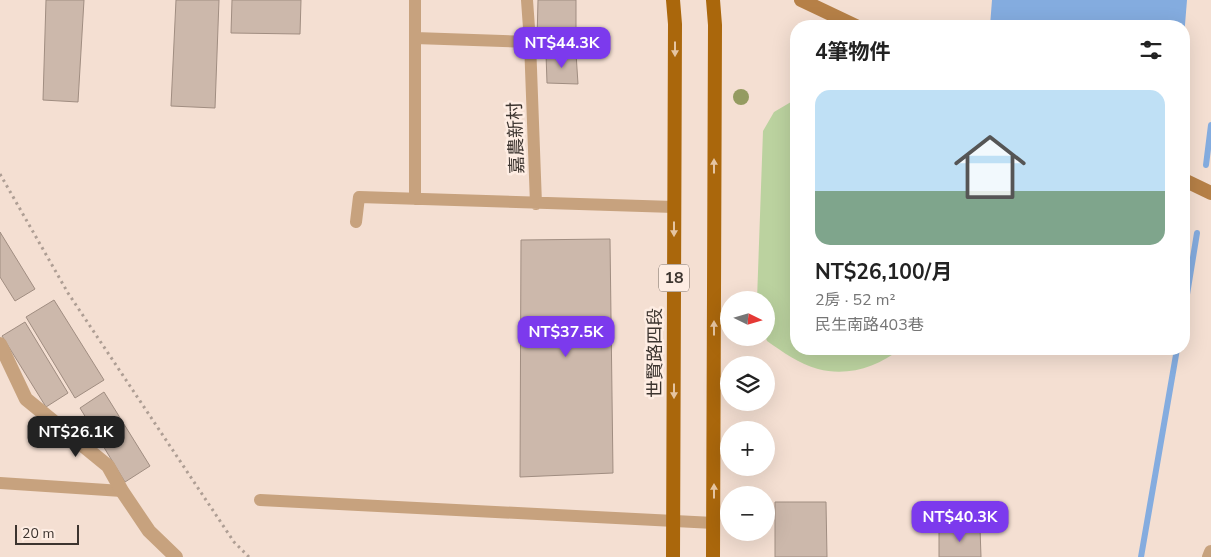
<!DOCTYPE html>
<html lang="zh-TW">
<head>
<meta charset="utf-8">
<style>
	:root { --surface:#fff; --page:#f6f6f6; --text:#222; --muted:#767676; --line:#e0e0e0; --accent:#7c3aed }
	body { margin:0; font-family:"Nunito Sans","Noto Sans TC",sans-serif; background:var(--page); color:var(--text); height:100vh; display:flex; flex-direction:column; font-size:19px; white-space:nowrap }
	* { box-sizing:border-box; margin:0 }
	p { font-size:16px; color:var(--muted) }
	.icon { flex:none; width:28px; height:28px; fill:none; stroke:currentColor; stroke-width:2; stroke-linecap:round; stroke-linejoin:round }
	.map { position:relative; flex:1; overflow:hidden }
	.side { position:absolute; left:790px; top:20px; width:400px; height:335px; display:flex; flex-direction:column; background:var(--surface); border-radius:20px; box-shadow:0 5px 20px #0002 }
	.side>* { flex:none }
	.needle { width:32px; rotate:95deg }
	.controls { position:absolute; left:720px; top:291px; display:grid; gap:10px }
	.controls a { display:grid; place-items:center; width:55px; height:55px; border-radius:50%; background:var(--surface); box-shadow:0 5px 20px #0002; font-size:25px }
	.scale { position:absolute; left:15px; bottom:12px; width:64px; box-sizing:border-box; padding-left:5px; border:2px solid #3c342f; border-top:0; font-size:14px; line-height:18px; white-space:nowrap; color:#3c342f; -webkit-text-stroke:4px #feede3; paint-order:stroke }
	.price { position:absolute; translate:-50% -42px; padding:0 11px; border-radius:10px; background:var(--accent); color:#fff; font-size:16px; line-height:32px; filter:drop-shadow(0 1px 2px #0008) }
	.price::after { content:''; position:absolute; left:50%; top:30px; width:15px; height:11px; margin-left:-8px; background:inherit; clip-path:polygon(0 0,100% 0,50% 100%) }
	.price.current { background:#222; color:#fff }
	ul { padding:0; list-style:none }
	li { display:grid; align-content:center; gap:10px; height:265px; padding:0 25px }
	li+li { border-top:1px solid var(--line) }
	li span { display:grid; place-items:center; height:155px; border-radius:15px; color:#555 }
	li>.icon { margin-inline-start:auto }
	span .icon { width:90px; height:90px; fill:#fffc; stroke-width:1 }
	li b { font-size:21px }
	h2 { display:flex; justify-content:space-between; align-items:center; height:60px; padding:0 25px; font-size:21px }
	.map>svg:first-child { display:block }
</style>
</head>
<body>
<div class="map">
<svg width="1211" height="557" viewBox="0 0 1211 557">
	<rect width="100%" height="100%" fill="#f4dfd2"/>
	<!-- green -->
	<path fill="#bbd29f" d="M796 99V349H900C878 367 847 377 818 369 799 364 783 352 767 341L766 338V300H757L763 131 774 112Z"/>
	<!-- water -->
	<path fill="#84acdf" d="M992 0H1187L1184 37V26H990Z"/>
	<g fill="none" stroke-linecap="round" stroke-linejoin="round">
		<!-- stream -->
		<path stroke="#84acdf" stroke-width="6" d="M1206 165 1211 125
			M1184 313 1197 233
			M1141 557 1177 349"/>
	</g>
	<!-- building -->
	<path fill="#ccb8ab" stroke="#a08d81" d="M46 0H84L78 102 43 100Z
		M176 0H219L215 108 171 106Z
		M232 0H301L300 34 231 33Z
		M538 0H576V38L537 40Z
		M576 53 578 84 547 83 546 54Z
		M0 232 35 289 15 301 0 277Z
		M610 239 613 473 520 477 521 240Z
		M54 300 104 380 75 398 26 317Z
		M25 322 68 393 46 407 2 336Z
		M104 392 150 466 125 482 80 408Z
		M775 502H826L827 557H775Z
		M980 528 981 557H939V529Z"/>
	<g fill="none" stroke-linecap="round" stroke-linejoin="round">
		<!-- path -->
		<path stroke="#ae9e94" stroke-width="3" stroke-dasharray="2.5 4" stroke-linecap="butt" d="M0 174 68 293 234 542 249 557"/>
		<!-- service -->
		<path stroke="#c7a27e" stroke-width="12" d="M415 0V199
			M527 0 530 42 536 204
			M415 38 530 42
			M356 222 359 197 674 207
			M0 483 122 491
			M260 500 714 523"/>
		<!-- minor -->
		<path stroke="#c7a27e" stroke-width="14" d="M0 344 26 399 108 466 122 491 149 531 176 557
			M1209 557 1211 552"/>
		<!-- secondary -->
		<path stroke="#b68047" stroke-width="14" d="M801 0 856 26
			M1184 180 1211 193"/>
		<!-- primary -->
		<path stroke="#aa670c" stroke-width="14" d="M673 0 675 24 673 557
			M713 0 715 25 713 557"/>
	</g>
	<!-- trees -->
	<circle fill="#949b61" cx="741" cy="97" r="8"/>
	<!-- one-way arrows -->
	<defs><path id="oneway-solid" d="M-6-.8H1V-3.2L6.5 0L1 3.2V.8H-6Z" transform="scale(1.25)"/></defs>
	<g fill="#e5c5a2">
		<use href="#oneway-solid" transform="translate(675 49) rotate(90)"/>
		<use href="#oneway-solid" transform="translate(714 166) rotate(-90)"/>
		<use href="#oneway-solid" transform="translate(674 229) rotate(90)"/>
		<use href="#oneway-solid" transform="translate(714 328) rotate(-90)"/>
		<use href="#oneway-solid" transform="translate(674 391) rotate(90)"/>
		<use href="#oneway-solid" transform="translate(714 491) rotate(-90)"/>
	</g>
	<g text-anchor="middle" dominant-baseline="central" stroke-width="5" stroke-linejoin="round" paint-order="stroke">
		<!-- shield labels -->
		<rect fill="#feede3" stroke="#766c65" stroke-width="1" x="659" y="264.5" width="30" height="27" rx="4"/>
		<g font-size="16" font-weight="bold" fill="#3c342f">
			<text x="674" y="278">18</text>
		</g>
		<!-- street labels -->
		<g font-size="18" fill="#3c342f" stroke="#feede3">
			<text transform="translate(516 138) rotate(-92)">嘉農新村</text>
			<text transform="translate(655 353) rotate(-90)">世賢路四段</text>
		</g>
	</g>
</svg>
<div class="controls">
<a><svg class="needle" viewBox="-14 -14 28 28"><path d="M0-13l5 13h-10z" fill="#e53935"/><path d="M0 13l5-13h-10z" fill="#767676"/></svg></a>
<a><svg class="icon" aria-label="layers" viewBox="0 0 24 24"><path d="M12 4l9 5-9 5-9-5zM3 14l9 5 9-5"/></svg></a>
<a>+</a>
<a>−</a>
</div>
<div class="scale">20 m</div>
<b class="price" style="left:562px;top:69px">NT$44.3K</b>
<b class="price" style="left:566px;top:358px">NT$37.5K</b>
<b class="price current" style="left:76px;top:458px">NT$26.1K</b>
<b class="price" style="left:960px;top:543px">NT$40.3K</b>
<section class="side">
<h2>4筆物件<svg class="icon" aria-label="filters" viewBox="0 0 24 24"><path d="M4 7h16M4 17h16"/><circle cx="9" cy="7" r="2"/><circle cx="15" cy="17" r="2"/></svg></h2>
<ul>
<li><span style="background:linear-gradient(#bfe0f5 65%,#7fa58c 0)"><svg class="icon" aria-label="home" viewBox="0 0 24 24"><path d="M3 11l9-7 9 7M6 9v11h12V9"/></svg></span><div><b>NT$26,100/月</b><p>2房 · 52 m²</p><p>民生南路403巷</p></div></li>
</ul>
</section>
</div>
</body>
</html>
